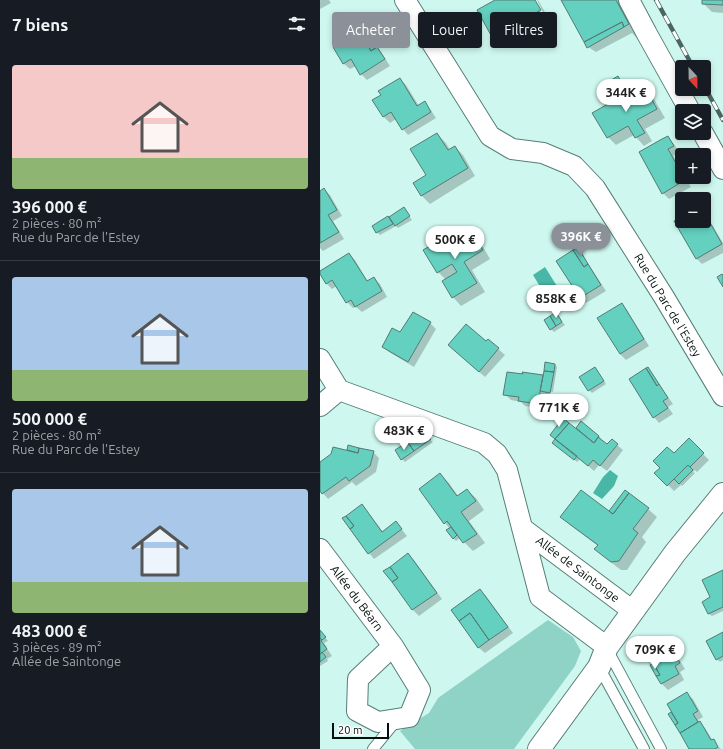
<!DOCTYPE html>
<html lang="fr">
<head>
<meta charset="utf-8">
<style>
	:root { --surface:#171b24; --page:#20242c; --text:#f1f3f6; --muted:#9ea1a6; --line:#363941; --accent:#8c9099 }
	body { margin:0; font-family:Ubuntu,sans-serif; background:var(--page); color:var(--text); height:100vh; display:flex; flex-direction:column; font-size:15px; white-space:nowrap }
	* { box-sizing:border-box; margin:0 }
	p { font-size:13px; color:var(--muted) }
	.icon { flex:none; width:22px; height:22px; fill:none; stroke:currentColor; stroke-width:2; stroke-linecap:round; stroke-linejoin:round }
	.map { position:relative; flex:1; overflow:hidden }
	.details { display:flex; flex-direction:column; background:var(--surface); width:320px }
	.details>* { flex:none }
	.banner { position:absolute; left:12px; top:12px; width:331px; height:36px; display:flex; gap:8px }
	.needle { width:26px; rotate:158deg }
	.tools { position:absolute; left:355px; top:60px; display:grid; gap:8px }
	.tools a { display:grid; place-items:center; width:36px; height:36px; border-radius:4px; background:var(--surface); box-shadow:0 2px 6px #0003; font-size:20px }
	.scale { position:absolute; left:12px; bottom:10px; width:57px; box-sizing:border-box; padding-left:4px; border:2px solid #020f0c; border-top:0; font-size:11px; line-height:14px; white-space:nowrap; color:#020f0c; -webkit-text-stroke:3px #fff; paint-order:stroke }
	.price { position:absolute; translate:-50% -34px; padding:0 9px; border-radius:14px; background:#fff; color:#222; font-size:13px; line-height:26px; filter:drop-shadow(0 1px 2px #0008) }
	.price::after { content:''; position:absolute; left:50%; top:24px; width:12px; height:9px; margin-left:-6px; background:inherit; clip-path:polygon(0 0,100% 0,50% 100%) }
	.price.active { background:var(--accent); color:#fff }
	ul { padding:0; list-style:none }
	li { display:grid; align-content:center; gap:8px; height:212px; padding:0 12px }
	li+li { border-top:1px solid var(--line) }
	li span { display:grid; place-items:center; height:124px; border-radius:4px; color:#555 }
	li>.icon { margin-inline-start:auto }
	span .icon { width:72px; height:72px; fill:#fffc; stroke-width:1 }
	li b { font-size:17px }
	h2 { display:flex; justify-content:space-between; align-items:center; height:48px; padding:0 12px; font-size:17px }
	.pill { padding:0 14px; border-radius:4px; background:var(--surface); box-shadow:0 2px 6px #0003; font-size:14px; line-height:36px }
	.pill.active { background:var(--accent); color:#fff }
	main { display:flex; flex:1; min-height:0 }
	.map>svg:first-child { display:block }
</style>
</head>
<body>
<main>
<section class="details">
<h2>7 biens<svg class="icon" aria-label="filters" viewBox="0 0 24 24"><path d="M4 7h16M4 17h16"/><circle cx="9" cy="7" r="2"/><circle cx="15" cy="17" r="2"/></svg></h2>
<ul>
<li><span style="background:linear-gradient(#f6c9c9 75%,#8fb573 0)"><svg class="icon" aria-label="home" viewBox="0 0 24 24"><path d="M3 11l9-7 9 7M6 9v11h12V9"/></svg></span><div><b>396 000 €</b><p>2 pièces · 80 m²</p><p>Rue du Parc de l'Estey</p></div></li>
<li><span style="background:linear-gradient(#a9c7e8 75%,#8fb573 0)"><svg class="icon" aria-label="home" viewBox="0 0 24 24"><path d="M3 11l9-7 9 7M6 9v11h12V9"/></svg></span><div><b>500 000 €</b><p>2 pièces · 80 m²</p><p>Rue du Parc de l'Estey</p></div></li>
<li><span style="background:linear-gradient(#a9c7e8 75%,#8fb573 0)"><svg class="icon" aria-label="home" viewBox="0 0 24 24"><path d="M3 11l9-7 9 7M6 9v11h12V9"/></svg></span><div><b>483 000 €</b><p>3 pièces · 89 m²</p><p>Allée de Saintonge</p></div></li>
</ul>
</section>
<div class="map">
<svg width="403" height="749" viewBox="0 0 403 749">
	<rect width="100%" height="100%" fill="#cef8ef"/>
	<!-- green -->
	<path fill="#8ed3c6" d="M228 620 253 637 261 651 255 666 194 749H95L80 731 109 713 118 698Z"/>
	<!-- water -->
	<path fill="#48b7a6" d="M225 267 240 291 227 298 213 275Z
		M290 470 298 476 294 486 282 499 273 493 283 477Z"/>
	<!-- shadow -->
	<path fill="#0003" d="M0 0H9L11 3 0 9Z
		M177 0H214L222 15 224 14 217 0H218L229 19 181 45 173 36Z
		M242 0H300L319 35 316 37 312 33 276 52 268 47Z
		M383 0H403V13L392 12 383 3Z
		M37 30 43 35 48 45 53 42 56 44 70 66 47 80 41 74 36 66 30 69 24 64 14 48Z
		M298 78 308 94 323 85 331 94 345 118 325 129 332 141 324 146 314 135 296 145 288 137 299 99Z
		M80 79 86 85 99 106 104 103 110 109 116 118 88 135 83 129 76 119 70 123 64 117 54 100 62 95Z
		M117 134 126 143 130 150 135 147 143 155 155 176 110 204 101 195Z
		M348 138 354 144 359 152 353 156 362 171V177H365L371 187 349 199 343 193 320 153Z
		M4 189 10 195 22 216 13 221 24 239 3 251 0 248V192Z
		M84 209 92 220 78 228 76 226 60 235 57 232 54 226Z
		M384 211 403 243V253L382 264 376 258 355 221 362 217V221H384Z
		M149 229 158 238 170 259 152 270 165 292 141 306 133 297 126 280 118 272 125 244Z
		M260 251 286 291 266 303 261 298Z
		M29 254 35 260 48 282 54 278 60 284 67 297 42 312 36 307 33 308 27 302 17 286 12 289 6 283 0 272Z
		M302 304 307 310 329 346 306 360 300 354Z
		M236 314 245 325 234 332 231 329Z
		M110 323 116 329 94 367 69 352 63 346 81 333Z
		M168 340 185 355 165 377 135 351 166 343Z
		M235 364 237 367 233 392 227 391V393L233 395 226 394 224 409 205 406 201 402 191 400 185 394 222 376 223 378Z
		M275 368 286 384 272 393 269 390Z
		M328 368 353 404 348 407 353 414 339 423 334 417Z
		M257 428 279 436 281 439 280 440 287 446 297 445 303 450 287 471 279 465 274 471 260 459 257 462 236 445 261 434 262 433Z
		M90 433 110 440 113 442 85 462 82 459Z
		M369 440 389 460 377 472 375 470 373 472 375 473 362 486 361 485 354 491 336 473Z
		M28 446 53 452 59 458 56 472 36 486 32 482 8 499 0 490V463L27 451Z
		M120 474 129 483 138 496 147 490 156 498 164 510 149 521 165 543 153 551 140 538 136 541 133 538 130 529 125 523 100 489Z
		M309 494 328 509 337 517 322 537 326 542 307 570H301L284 557 275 549 278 546 250 525 242 517 293 515Z
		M42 505 47 511 63 532 76 522 87 536 54 559 49 553Z
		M88 555 94 560 122 599 99 616 93 610 73 582Z
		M403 571V611L392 616 389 614 384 602 392 598Z
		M160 590 166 596 193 633 165 653 159 648 132 611Z
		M0 630 8 641 4 643 7 647H6L12 656 7 659 8 661 0 666Z
		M403 633V660L400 662 397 659Z
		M348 645 354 651 365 669 360 672 364 680 348 690 342 684 331 665 334 663Z
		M367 694 373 699 383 717 378 720 385 728 393 741 401 749H370L357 726 351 713 354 716Z"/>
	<!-- building -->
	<path fill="#64d0bf" stroke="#557b74" d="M175 0H215L221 10 172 37 157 10Z
		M241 0H296L309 24 304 27 302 22 264 42Z
		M382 0H403V5L382 4Z
		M302 22 304 27 267 48 264 42Z
		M37 28 51 51 57 47 65 59 40 75 31 59 23 64 13 47 29 37 27 34Z
		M27 34 29 37 21 42 19 40Z
		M54 40 57 47 51 51 47 44Z
		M298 76 307 93 297 99 288 82Z
		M80 78 97 106 105 101 111 112 82 130 71 112 63 117 52 100 61 95 58 91Z
		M323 84 337 109 317 120 325 133 315 138 308 126 287 138 272 113Z
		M117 133 128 150 135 146 148 168 101 196 93 183 106 175 90 149Z
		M348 136 354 146 348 149 362 174V177H364L365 180 342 194 319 152 342 139Z
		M4 188 17 210 8 215 19 232 0 243V191Z
		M84 207 90 216 75 226 69 217Z
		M384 212 402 244 376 259 354 221 362 216V221H384Z
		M68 216 73 224 56 233 52 226Z
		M149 228 163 250 144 262 157 283 132 298 122 281 137 272 132 264 117 273 103 250 122 239 125 243Z
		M258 247 268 264 264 267 253 250Z
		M253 250 264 267 268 264 281 285 260 298 236 261Z
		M29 253 47 281 54 277 62 291 35 307 31 300 26 303 12 280 6 284 0 274V271Z
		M402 274 403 275V287L397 277Z
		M302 303 324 339 300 354 277 318Z
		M93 312 111 322 88 362 62 347 72 328 80 332Z
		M236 312 242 322 236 326 230 316Z
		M230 316 236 326 230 330 224 320Z
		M146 324 166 341 168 339 179 348 159 372 128 345Z
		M225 362 235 364 234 372 224 371Z
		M275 367 284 381 268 391 259 377Z
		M328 367 339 384 337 386 326 368Z
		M326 368 337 386 339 384 348 398 343 401 348 408 333 418 309 379Z
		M224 371 234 372 230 393 220 391Z
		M187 372 203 374 202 372 223 375 218 404 198 401 199 397 183 395Z
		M243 418 249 423 235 439 230 435Z
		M261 421 279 436 274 443 256 428Z
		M249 423 274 443 278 437 287 444 292 439 298 444 280 466 273 460 268 466 235 439Z
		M89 432 111 439 94 451 89 444 86 443Z
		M369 438 384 453 370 467 368 465 347 486 334 473 340 468 333 461 347 447 354 453Z
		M235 439 257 456 254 460 232 443Z
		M86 443 89 444 94 451 81 460 75 450Z
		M28 445 39 448 38 453 27 450Z
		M13 447 38 453 39 448 54 451 50 466 29 481 26 477 2 494 0 491V462L11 454Z
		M368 465 373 470 359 484 354 479Z
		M120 473 137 496 147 489 156 501 141 512 157 534 143 543 127 521 124 524 99 489Z
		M261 490 293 514 309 493 329 508 313 529 318 533 299 561 291 562 274 549 278 545 240 517Z
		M305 490 309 493 293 514 289 511Z
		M42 504 62 532 76 521 82 529 48 554 30 529 34 526 26 516Z
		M26 516 34 526 30 529 22 518Z
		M131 527 137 535 133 539 126 530Z
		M88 553 117 593 92 610 72 582 78 578 70 567Z
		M70 567 78 578 72 582 63 571Z
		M403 570V607L388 614 382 602 390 597 382 580Z
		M160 589 188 627 169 640 150 613 139 621 131 610Z
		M150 613 169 640 158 648 139 621Z
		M0 630 6 637 2 640 0 638Z
		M403 632V656L396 660 386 641Z
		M0 638 2 640 1 641 7 649 0 654Z
		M348 644 360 663 355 666 359 674 341 684 336 676 340 675 328 655Z
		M2 652 6 657 0 662V654Z
		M333 663 340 675 336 676 330 665Z
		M367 692 378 711 373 714 378 722 360 733 355 725 358 723 347 704Z
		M351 712 358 723 355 725 348 714Z
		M380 721 391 740 394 739 398 747 395 749H369L360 733Z"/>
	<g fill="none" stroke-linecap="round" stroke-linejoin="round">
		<!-- service casing -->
		<g stroke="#577e77" stroke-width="12">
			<path id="service" d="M287 649 341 749
				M279 667 324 749
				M53 749 76 721"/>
		</g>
		<!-- minor casing -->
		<g stroke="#577e77" stroke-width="22">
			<path id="minor" d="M85 0 170 136 192 149 223 153 254 166 275 188 344 297 403 396
				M309 0 327 34 370 111
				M383 133 403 169
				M0 359 19 390 164 443 177 454 187 470 220 597 287 647
				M0 406 19 390
				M202 528 313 611
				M0 549 70 642 73 646 100 690 89 717 58 722 37 711 38 679 73 646"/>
		</g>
		<!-- tertiary casing -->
		<g stroke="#577e77" stroke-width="24">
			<path id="tertiary" d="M219 749 279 667 287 647 355 553 403 494"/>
		</g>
		<!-- service -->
		<use href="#service" stroke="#fff" stroke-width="10"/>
		<!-- minor -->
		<use href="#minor" stroke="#fff" stroke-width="20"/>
		<!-- tertiary -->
		<use href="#tertiary" stroke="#fff" stroke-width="22"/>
		<!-- rail casing -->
		<g stroke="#4d6560" stroke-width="4.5">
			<path id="rail" d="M336 0 373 67
				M384 86 403 120"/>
		</g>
		<!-- rail -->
		<use href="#rail" stroke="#fff" stroke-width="3" stroke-dasharray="9" stroke-linecap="butt"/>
	</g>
	<g text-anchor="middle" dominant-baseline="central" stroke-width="4" stroke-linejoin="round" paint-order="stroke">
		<!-- street labels -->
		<g font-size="12" fill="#020f0c" stroke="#fff">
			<text transform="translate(348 305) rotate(59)">Rue du Parc de l'Estey</text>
			<text transform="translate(258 569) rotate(37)">Allée de Saintonge</text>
			<text transform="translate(37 598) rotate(53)">Allée du Béarn</text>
		</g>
	</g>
</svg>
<div class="tools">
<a><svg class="needle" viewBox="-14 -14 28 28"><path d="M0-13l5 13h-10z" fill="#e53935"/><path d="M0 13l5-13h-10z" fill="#9ea1a6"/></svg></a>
<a><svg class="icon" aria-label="layers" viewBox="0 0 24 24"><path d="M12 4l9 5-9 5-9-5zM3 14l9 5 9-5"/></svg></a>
<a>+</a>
<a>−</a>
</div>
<div class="scale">20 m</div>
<b class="price" style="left:306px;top:113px">344K €</b>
<b class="price active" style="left:261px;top:257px">396K €</b>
<b class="price" style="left:135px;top:260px">500K €</b>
<b class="price" style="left:236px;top:319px">858K €</b>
<b class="price" style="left:239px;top:428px">771K €</b>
<b class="price" style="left:84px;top:451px">483K €</b>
<b class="price" style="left:335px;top:670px">709K €</b>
<div class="banner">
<a class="pill active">Acheter</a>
<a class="pill">Louer</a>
<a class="pill">Filtres</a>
</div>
</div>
</main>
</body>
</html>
